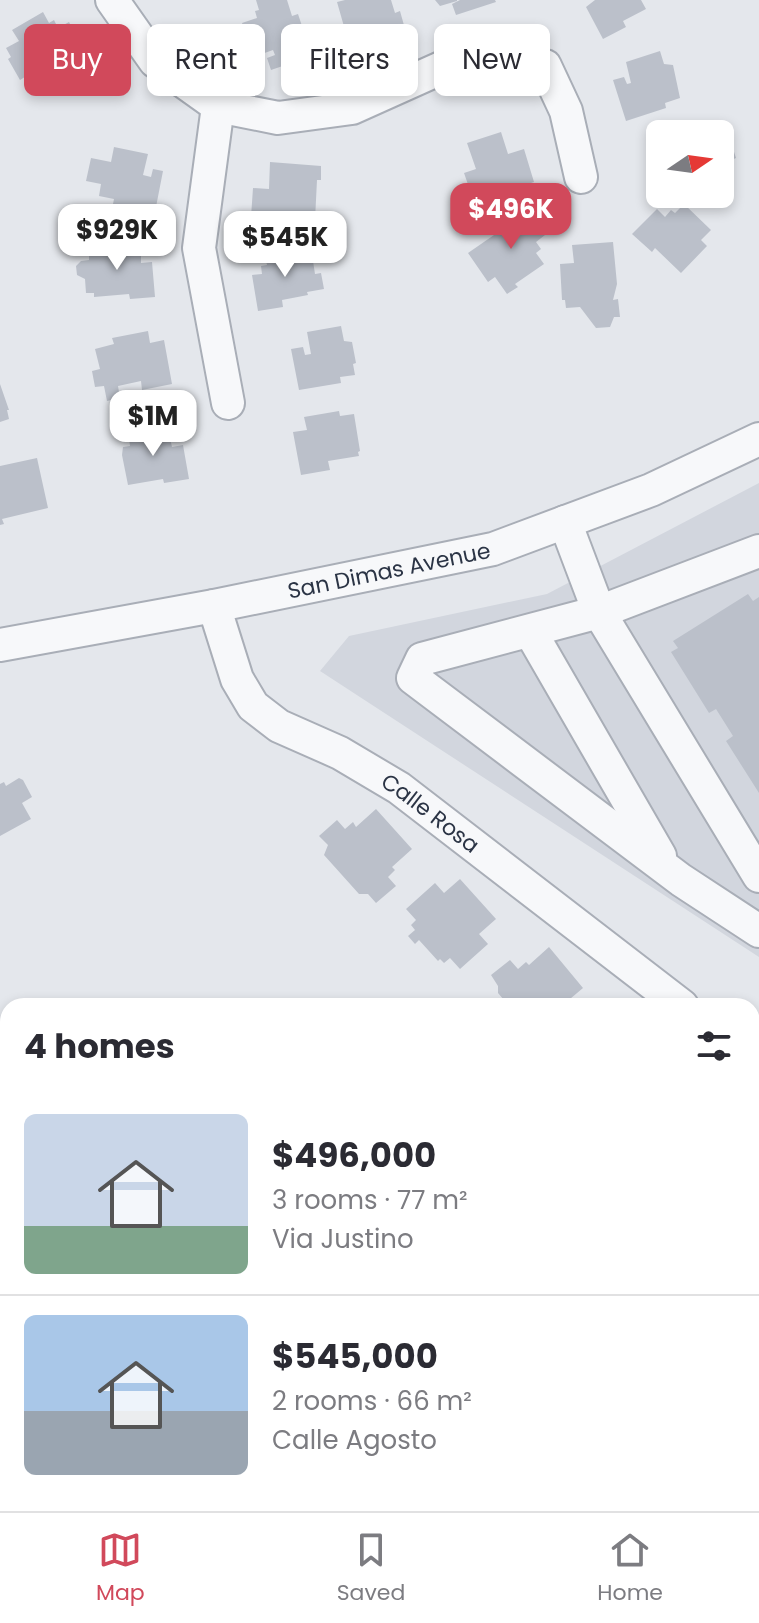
<!DOCTYPE html>
<html lang="en">
<head>
<meta charset="utf-8">
<style>
	:root { --surface:#fff; --page:#f7f7f7; --text:#2b2b33; --muted:#7c7c81; --line:#e1e1e2; --accent:#d1495b }
	body { margin:0; font-family:Poppins,sans-serif; background:var(--page); color:var(--text); height:100vh; display:flex; flex-direction:column; font-size:30px; white-space:nowrap }
	* { box-sizing:border-box; margin:0 }
	p { font-size:26px; color:var(--muted) }
	.icon { flex:none; width:44px; height:44px; fill:none; stroke:currentColor; stroke-width:2; stroke-linecap:round; stroke-linejoin:round }
	.map { position:relative; flex:1; overflow:hidden }
	.side { position:absolute; left:0px; top:998px; width:760px; height:514px; display:flex; flex-direction:column; background:var(--surface); border-radius:24px 24px 0 0; box-shadow:0 4px 12px #0003 }
	.side>* { flex:none }
	.banner { position:absolute; left:24px; top:24px; width:712px; height:72px; display:flex; gap:16px }
	.needle { width:52px; rotate:77deg }
	.controls { position:absolute; left:646px; top:120px; display:grid; gap:16px }
	.controls a { display:grid; place-items:center; width:88px; height:88px; border-radius:12px; background:var(--surface); box-shadow:0 4px 12px #0003; font-size:40px }
	.price { position:absolute; translate:-50% -68px; padding:0 18px; border-radius:16px; background:#fff; color:#222; font-size:26px; line-height:52px; filter:drop-shadow(0 2px 4px #0008) }
	.price::after { content:''; position:absolute; left:50%; top:48px; width:24px; height:18px; margin-left:-12px; background:inherit; clip-path:polygon(0 0,100% 0,50% 100%) }
	.price.on { background:var(--accent); color:#fff }
	ul { padding:0; list-style:none }
	li { display:flex; align-items:center; gap:24px; height:200px; padding:0 24px }
	li+li { border-top:2px solid var(--line) }
	li span { display:grid; place-items:center; flex:none; width:224px; height:160px; border-radius:12px; color:#555 }
	li>.icon { margin-inline-start:auto }
	span .icon { width:96px; height:96px; fill:#fffc; stroke-width:1 }
	li b { font-size:34px }
	h2 { display:flex; justify-content:space-between; align-items:center; height:96px; padding:0 24px; font-size:34px }
	.tag { padding:0 28px; border-radius:12px; background:var(--surface); box-shadow:0 4px 12px #0003; font-size:28px; line-height:72px }
	.tag.on { background:var(--accent); color:#fff }
	.dock { display:flex; justify-content:space-around; align-items:center; height:112px; border-top:2px solid var(--line); background:var(--surface); font-size:22px; color:var(--muted) }
	.dock a { display:grid; justify-items:center; gap:4px }
	.dock .on { color:var(--accent) }
	.map>svg:first-child { display:block }
</style>
</head>
<body>
<div class="map">
<svg width="759" height="1511" viewBox="0 0 759 1511">
	<rect width="100%" height="100%" fill="#e4e7ec"/>
	<!-- built -->
	<path fill="#d2d6de" d="M759 483V957L320 671 349 636 547 594Z"/>
	<!-- building -->
	<path fill="#bbc0ca" d="M256 0H287L292 16 298 14 312 56 271 70 267 58 275 55 273 50 253 57 242 23 257 18 255 11 259 10Z
		M345 0H391L395 13 400 11 407 36 373 46 370 35 363 37 361 33 347 37 337 2Z
		M435 0H457V1L440 6Z
		M460 0H495L496 2 456 15 452 4Z
		M595 0H641L646 9 623 21 626 27 603 39 586 7Z
		M43 12 49 23 54 20 58 28 69 22 86 54 64 67 61 62 30 79 28 75 20 80 8 59 11 57 6 48 19 41 12 30Z
		M660 51 664 64 673 65 680 98 665 103 666 108 626 121 613 80 624 77 627 84 631 83 626 62Z
		M725 124 736 158 729 161 730 165 720 168V134L687 133 713 125 714 128Z
		M682 126 684 134H660V133Z
		M501 132 508 154 524 149 534 182 510 190 507 183 471 193 464 173 476 169 467 143Z
		M660 133V156H659L653 136Z
		M114 147 148 154 143 175 151 177 153 169 163 171 155 212 113 204 114 199 99 196 101 184 86 181 91 158 111 162Z
		M270 162 321 166V180H317L315 220 251 217 253 188 269 189Z
		M684 204 711 230 701 240 707 246 681 273 655 248 652 252 632 234 657 209 665 217 671 210 675 213Z
		M525 206 545 235 536 242 541 249 536 253 544 264 515 284 518 287 507 294 495 277 488 282 468 253 507 226 503 221Z
		M134 241 135 254H141V263L152 262 155 297 130 299 129 294 94 297V293H86L85 279 77 275 76 266 81 261 89 260V252L93 246Z
		M613 242 617 284 613 300 618 299 620 317H614L610 327 596 328 580 307 566 308 565 300H562L560 264 574 263 572 245Z
		M299 246 302 262 313 261 315 274 321 273 324 289 307 292 308 295 282 300 283 307 258 311 252 275 262 274 261 266 267 265 264 252Z
		M341 326 344 341 352 342 356 363 353 364 355 375 340 377 341 383 299 390 291 349 303 347 305 355 311 354 307 332Z
		M148 331 150 343 164 340 172 384 142 390 141 381 118 386 120 398 107 401 104 386 95 387 92 371 100 369 95 349 114 344 112 338Z
		M0 384 9 410H7L9 419 0 422Z
		M339 411 340 416 354 414 360 451 358 452 359 456 328 461 330 470 301 475 293 432 307 430 304 417Z
		M163 426 165 438H170L172 447 183 445 189 479 164 483 163 479 128 485 122 455 123 447 130 446 128 432Z
		M37 458 48 508 2 519 4 524 0 525V466Z
		M748 594 753 601 759 597V793L726 741 733 736 716 709 709 713 671 652 678 648 673 641Z
		M19 778 23 780 32 797 22 803 31 819 0 836V784L4 782 6 786Z
		M376 809 412 849 392 867 395 870 388 877 396 886 376 903 368 894H359L324 855 328 845 319 836 337 820 345 829 353 822 356 827Z
		M460 879 496 919 479 934 488 944 460 969 450 958 444 963 440 959 438 961 419 940 415 944 408 936 415 930 411 925 416 920 406 909 435 883 444 893Z
		M549 947 583 988 564 1004 565 1006H509L498 993V986L491 975 510 960 518 969 526 962 529 965Z"/>
	<g fill="none" stroke-linecap="round" stroke-linejoin="round">
		<!-- minor casing -->
		<g stroke="#a9aeb7" stroke-width="36">
			<g id="minor">
				<path d="M112 0 155 61 218 106 278 118 352 108 450 64 497 57 545 66 566 111 581 177"/>
				<path d="M218 106 199 248 228 403"/>
				<path d="M565 522 599 612 759 876"/>
				<path d="M759 551 599 612 422 659 413 678 681 880 759 931"/>
				<path id="s1" d="M214 606 237 679 253 706 279 726 340 753 399 788 682 1006"/>
				<path d="M530 631 660 856"/>
				<path id="s2" d="M0 645 214 606 493 549 651 490 759 439"/>
				<path d="M752 1060 759 1065"/>
			</g>
		</g>
		<!-- minor -->
		<use href="#minor" stroke="#f7f8fa" stroke-width="32"/>
	</g>
	<g text-anchor="middle" dominant-baseline="central" stroke-width="8" stroke-linejoin="round" paint-order="stroke">
		<!-- street labels -->
		<g font-size="22" fill="#2b3445" stroke="#f4f6f9">
			<text stroke="none"><textPath href="#s2" startOffset="396">San Dimas Avenue</textPath></text>
			<text stroke="none"><textPath href="#s1" startOffset="316">Calle Rosa</textPath></text>
		</g>
	</g>
</svg>
<div class="controls">
<a><svg class="needle" viewBox="-14 -14 28 28"><path d="M0-13l5 13h-10z" fill="#e53935"/><path d="M0 13l5-13h-10z" fill="#7c7c81"/></svg></a>
</div>
<b class="price on" style="left:511px;top:251px">$496K</b>
<b class="price" style="left:117px;top:272px">$929K</b>
<b class="price" style="left:285px;top:279px">$545K</b>
<b class="price" style="left:153px;top:458px">$1M</b>
<div class="banner">
<a class="tag on">Buy</a>
<a class="tag">Rent</a>
<a class="tag">Filters</a>
<a class="tag">New</a>
</div>
<section class="side">
<h2>4 homes<svg class="icon" aria-label="filters" viewBox="0 0 24 24"><path d="M4 7h16M4 17h16"/><circle cx="9" cy="7" r="2"/><circle cx="15" cy="17" r="2"/></svg></h2>
<ul>
<li><span style="background:linear-gradient(#c9d6e8 70%,#7fa58c 0)"><svg class="icon" aria-label="home" viewBox="0 0 24 24"><path d="M3 11l9-7 9 7M6 9v11h12V9"/></svg></span><div><b>$496,000</b><p>3 rooms · 77 m²</p><p>Via Justino</p></div></li>
<li><span style="background:linear-gradient(#a9c7e8 60%,#9aa5b1 0)"><svg class="icon" aria-label="home" viewBox="0 0 24 24"><path d="M3 11l9-7 9 7M6 9v11h12V9"/></svg></span><div><b>$545,000</b><p>2 rooms · 66 m²</p><p>Calle Agosto</p></div></li>
</ul>
</section>
</div>
<nav class="dock">
<a class="on"><svg class="icon" aria-label="map" viewBox="0 0 24 24"><path d="M3 6l6-2 6 2 6-2v14l-6 2-6-2-6 2zM9 4v14M15 6v14"/></svg>Map</a>
<a><svg class="icon" aria-label="saved" viewBox="0 0 24 24"><path d="M7 4h10v16l-5-4-5 4z"/></svg>Saved</a>
<a><svg class="icon" aria-label="home" viewBox="0 0 24 24"><path d="M3 11l9-7 9 7M6 9v11h12V9"/></svg>Home</a>
</nav>
</body>
</html>
